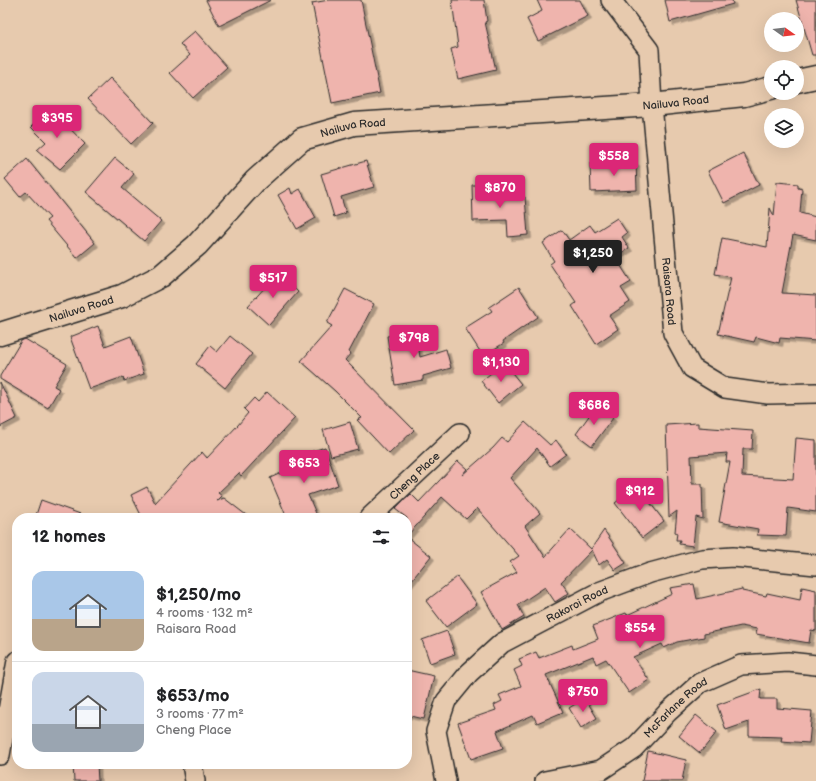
<!DOCTYPE html>
<html lang="en">
<head>
<meta charset="utf-8">
<style>
	:root { --surface:#fff; --page:#f6f6f6; --text:#202124; --muted:#757577; --line:#e0e0e0; --accent:#db2777 }
	body { margin:0; font-family:"Balsamiq Sans",sans-serif; background:var(--page); color:var(--text); height:100vh; display:flex; flex-direction:column; font-size:15px; white-space:nowrap }
	* { box-sizing:border-box; margin:0 }
	p { font-size:13px; color:var(--muted) }
	.icon { flex:none; width:22px; height:22px; fill:none; stroke:currentColor; stroke-width:2; stroke-linecap:round; stroke-linejoin:round }
	.map { position:relative; flex:1; overflow:hidden }
	.details { position:absolute; left:12px; top:513px; width:400px; height:256px; display:flex; flex-direction:column; background:var(--surface); border-radius:16px; box-shadow:0 4px 16px #0002 }
	.details>* { flex:none }
	.needle { width:26px; rotate:104deg }
	.tools { position:absolute; left:764px; top:12px; display:grid; gap:8px }
	.tools a { display:grid; place-items:center; width:40px; height:40px; border-radius:50%; background:var(--surface); box-shadow:0 4px 16px #0002; font-size:20px }
	.price { position:absolute; translate:-50% -34px; padding:0 9px; border-radius:4px; background:var(--accent); color:#fff; font-size:13px; line-height:26px; filter:drop-shadow(0 1px 2px #0008) }
	.price::after { content:''; position:absolute; left:50%; top:24px; width:12px; height:9px; margin-left:-6px; background:inherit; clip-path:polygon(0 0,100% 0,50% 100%) }
	.price.on { background:#222; color:#fff }
	ul { padding:0; list-style:none }
	li { display:flex; align-items:center; gap:12px; height:100px; padding:0 20px }
	li+li { border-top:1px solid var(--line) }
	li span { display:grid; place-items:center; flex:none; width:112px; height:80px; border-radius:12px; color:#555 }
	li>.icon { margin-inline-start:auto }
	span .icon { width:48px; height:48px; fill:#fffc; stroke-width:1 }
	li b { font-size:17px }
	h2 { display:flex; justify-content:space-between; align-items:center; height:48px; padding:0 20px; font-size:17px }
	.map>svg:first-child { display:block }
</style>
</head>
<body>
<div class="map">
<svg width="816" height="781" viewBox="0 0 816 781">
	<defs>
		<filter id="shadow"><feDropShadow dx="3.5" dy="3.5" stdDeviation="0" flood-color="#0004"/></filter>
	</defs>
	<rect width="100%" height="100%" fill="#e7caae"/>
	<filter id="ink" filterUnits="userSpaceOnUse"><feTurbulence type="fractalNoise" baseFrequency=".025" numOctaves="2"/><feDisplacementMap in="SourceGraphic" scale="8" xChannelSelector="R" yChannelSelector="G"/><feConvolveMatrix kernelMatrix="1 2 1 2 8 2 1 2 1" color-interpolation-filters="sRGB"/></filter>
	<g filter="url(#ink)">
		<!-- building -->
		<path fill="#efb4ad" stroke="#2b2b2b" filter="url(#shadow)" d="M206 0H271L219 26Z
			M329 0H361L380 93 332 103 312 3Z
			M452 0H484L487 21 485 22 496 70 458 79 451 49 458 47Z
			M537 0H580L588 16 538 41 527 19 542 11Z
			M665 0H732L733 4 670 22Z
			M796 0H816V55H812Z
			M195 31 227 67 193 98 170 73 190 55 180 44Z
			M110 78 153 123 131 144 88 99Z
			M50 108 85 144 60 169 37 150 46 142 31 127Z
			M743 153 759 185 724 203 708 171Z
			M115 158 134 174 122 188 161 221 144 241 86 192Z
			M27 159 95 243 77 258 46 221 50 218 26 192 20 197 5 179Z
			M366 161 374 187 341 197 346 213 334 217 321 174Z
			M636 162 637 190 591 192 590 164Z
			M777 182 798 184V188L802 189 800 213 816 217V240L793 235 782 293 816 295V341L780 338 779 343 756 337 754 342 718 334 731 277 715 274 722 238 767 247 770 208 774 216Z
			M472 185H500V199L525 197 528 235 508 237 507 220 473 221Z
			M290 188 292 194 300 189 316 218 297 229 278 195Z
			M617 218 627 233 622 237 629 248 615 257 631 282 621 288 630 302 609 316 618 329 596 344 572 306 576 303 550 264 554 261 543 243 562 230 569 240 590 225 595 232Z
			M278 273 298 292 269 325 248 306Z
			M519 287 538 317 503 341 504 343 483 356 465 328 492 311 489 307Z
			M345 289 374 304 349 352 351 353 345 360 414 430 389 454 357 420 362 418 335 391 301 361 332 326 327 323Z
			M98 326 105 346 131 336 144 374 124 381 123 377 89 389 70 337Z
			M416 332 420 357 446 349 451 368 423 376V380L395 385 387 336Z
			M230 336 252 354 225 388 196 364 210 346 217 352Z
			M25 339 67 364 54 386 59 389 48 408 0 379V376L21 341Z
			M504 363 521 384 498 403 481 381Z
			M0 382 17 418 0 427Z
			M267 392 295 418 241 476 239 473 218 493 222 496 217 501 224 498 250 518H141L142 517 131 495 147 487 155 503 202 452 207 458 238 425 248 413 244 409 254 398 258 402Z
			M596 406 613 418 592 446 576 434Z
			M350 422 358 449 331 456 323 430Z
			M525 422 550 445 556 440 566 454 550 466 537 448 510 478 540 513 525 526 545 557 570 529 591 549 604 530 626 563 615 570 607 559 599 565 592 550 561 582 569 593 555 602 545 587 518 605 524 617 502 630 481 592 517 572 510 562 519 556 477 508 466 519 442 497 407 536V518L395 509 411 494 419 502 458 461 467 469 462 475 493 448 502 438 507 442Z
			M698 423V427L753 431 752 449H743L742 476 793 479 796 438 816 440V512L788 508 786 536 757 535 758 529 719 522 730 462H726L727 453 691 456 692 484H702L703 519 696 517 693 546 679 544 680 540H676L677 533 675 532 677 511 669 517 666 425Z
			M325 447 338 485 308 495 318 518H287L270 478 297 466 295 457Z
			M637 486 664 521 642 538 615 503Z
			M41 500 86 516V518H35Z
			M407 537 431 556 407 586Z
			M457 577 477 604 446 627 426 601Z
			M694 584 697 599 742 589V591L766 596 767 593 800 600 802 587 816 590V631L811 630 809 643 756 634 757 629 741 626 704 634V637L677 642 664 648 662 644 633 657 649 680 629 693 606 659 596 664 593 656 546 675 563 712 537 723 533 715 497 731 503 748 471 759 458 723 496 710 494 705 502 701 499 695 521 686 514 670 522 666 519 659 536 652 539 658 572 645 573 649 598 639 593 626 626 613 627 615 672 594 670 588Z
			M447 631 455 654 430 663 422 640Z
			M407 670 434 676 424 719 407 715Z
			M761 689 760 699H777V708L812 711 809 743 781 741 782 737 749 736V722L726 730 717 705Z
			M585 698 597 718 581 728 569 708Z
			M696 715 717 732 700 753 679 736Z
			M648 751 686 760 682 781H642Z
			M73 764H97L98 781H74Z"/>
		<g fill="none" stroke-linecap="round" stroke-linejoin="round">
			<!-- minor casing -->
			<g stroke="#2b2b2b" stroke-width="22">
				<g id="minor">
					<path id="s1" d="M611 0 649 50 652 105 673 333 692 368 725 388 768 394 816 393"/>
					<path id="s2" d="M369 518 460 433"/>
					<path d="M0 755 17 661"/>
					<path d="M192 764 195 781"/>
					<path id="s3" d="M446 781 436 731 446 701 469 673 502 643 599 592 650 573 702 559 733 557 816 565"/>
					<path id="s4" d="M545 781 601 770 634 748 668 712 700 683 741 665 788 662 816 665"/>
				</g>
			</g>
			<!-- secondary casing -->
			<g stroke="#2b2b2b" stroke-width="25">
				<g id="secondary">
					<path d="M797 81 816 77"/>
					<path id="s5" d="M0 334 122 296 161 276 197 245 256 180 302 139 354 124 652 105 744 95 771 88"/>
				</g>
			</g>
			<!-- minor -->
			<use href="#minor" stroke="#e7caae" stroke-width="19"/>
			<!-- secondary -->
			<use href="#secondary" stroke="#e7caae" stroke-width="22"/>
		</g>
	</g>
	<g text-anchor="middle" dominant-baseline="central" stroke-width="3" stroke-linejoin="round" paint-order="stroke">
		<!-- street labels -->
		<g font-size="11" fill="#2b2b2b" stroke="#e7caae">
			<text stroke="none"><textPath href="#s5" startOffset="745">Nailuva Road</textPath></text>
			<text stroke="none"><textPath href="#s5" startOffset="421">Nailuva Road</textPath></text>
			<text stroke="none"><textPath href="#s1" startOffset="305">Raisara Road</textPath></text>
			<text stroke="none"><textPath href="#s5" startOffset="85">Nailuva Road</textPath></text>
			<text stroke="none"><textPath href="#s2" startOffset="62">Cheng Place</textPath></text>
			<text stroke="none"><textPath href="#s3" startOffset="248">Rakoroi Road</textPath></text>
			<text stroke="none"><textPath href="#s4" startOffset="155">McFarlane Road</textPath></text>
		</g>
	</g>
</svg>
<div class="tools">
<a><svg class="needle" viewBox="-14 -14 28 28"><path d="M0-13l5 13h-10z" fill="#e53935"/><path d="M0 13l5-13h-10z" fill="#757577"/></svg></a>
<a><svg class="icon" aria-label="locate" viewBox="0 0 24 24"><circle cx="12" cy="12" r="6"/><path d="M12 2v4M12 18v4M2 12h4M18 12h4"/></svg></a>
<a><svg class="icon" aria-label="layers" viewBox="0 0 24 24"><path d="M12 4l9 5-9 5-9-5zM3 14l9 5 9-5"/></svg></a>
</div>
<b class="price" style="left:57px;top:139px">$395</b>
<b class="price" style="left:614px;top:177px">$558</b>
<b class="price" style="left:500px;top:209px">$870</b>
<b class="price on" style="left:593px;top:274px">$1,250</b>
<b class="price" style="left:273px;top:299px">$517</b>
<b class="price" style="left:414px;top:359px">$798</b>
<b class="price" style="left:501px;top:383px">$1,130</b>
<b class="price" style="left:594px;top:426px">$686</b>
<b class="price" style="left:304px;top:484px">$653</b>
<b class="price" style="left:640px;top:512px">$912</b>
<b class="price" style="left:640px;top:649px">$554</b>
<b class="price" style="left:583px;top:713px">$750</b>
<section class="details">
<h2>12 homes<svg class="icon" aria-label="filters" viewBox="0 0 24 24"><path d="M4 7h16M4 17h16"/><circle cx="9" cy="7" r="2"/><circle cx="15" cy="17" r="2"/></svg></h2>
<ul>
<li><span style="background:linear-gradient(#a9c7e8 60%,#b9a48a 0)"><svg class="icon" aria-label="home" viewBox="0 0 24 24"><path d="M3 11l9-7 9 7M6 9v11h12V9"/></svg></span><div><b>$1,250/mo</b><p>4 rooms · 132 m²</p><p>Raisara Road</p></div></li>
<li><span style="background:linear-gradient(#c9d6e8 65%,#9aa5b1 0)"><svg class="icon" aria-label="home" viewBox="0 0 24 24"><path d="M3 11l9-7 9 7M6 9v11h12V9"/></svg></span><div><b>$653/mo</b><p>3 rooms · 77 m²</p><p>Cheng Place</p></div></li>
</ul>
</section>
</div>
</body>
</html>
